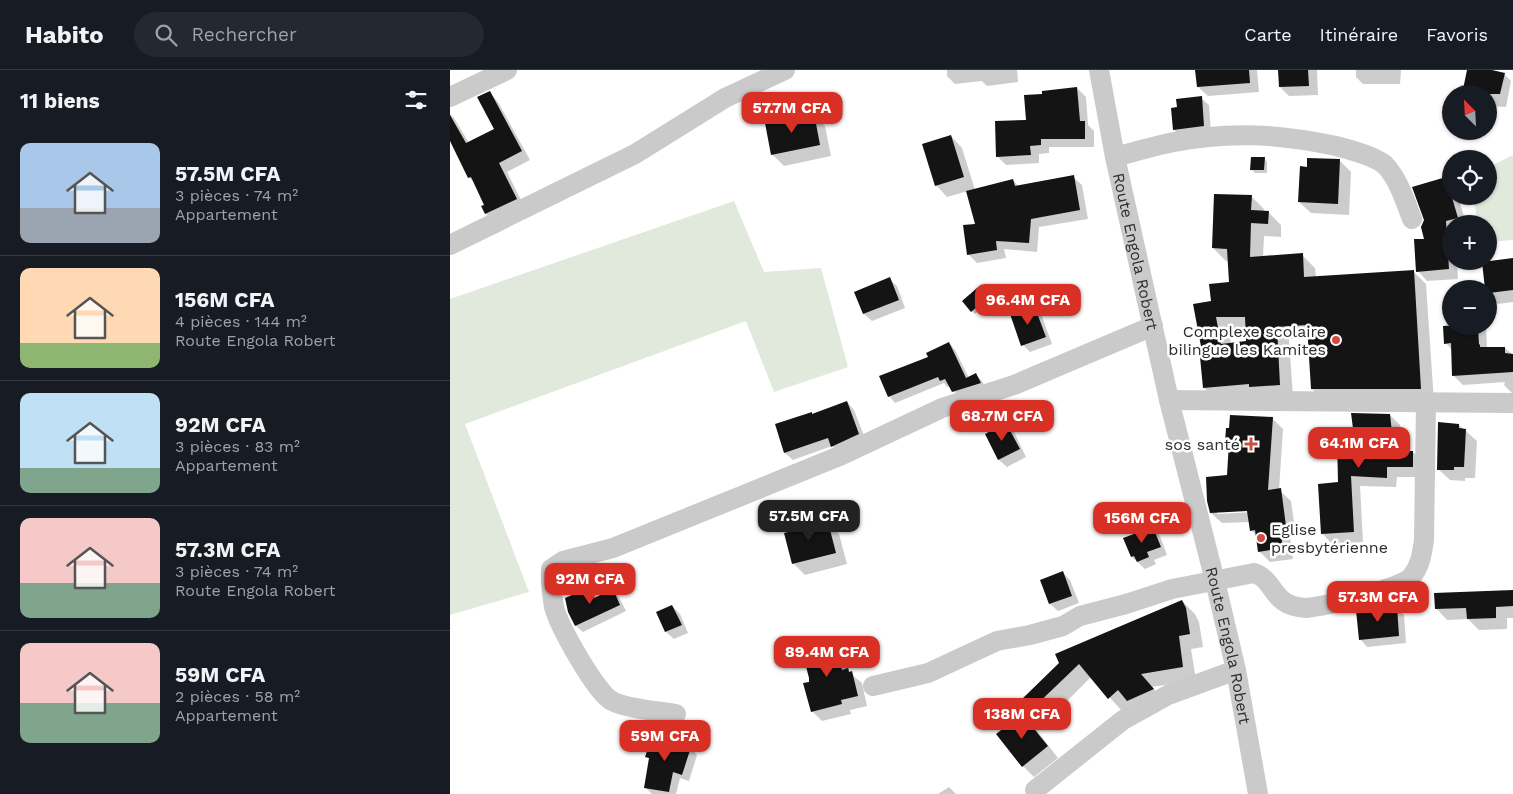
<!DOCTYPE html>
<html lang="fr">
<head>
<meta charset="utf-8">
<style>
	:root { --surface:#171b24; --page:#242831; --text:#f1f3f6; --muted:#9ea1a6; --line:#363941; --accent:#d93025 }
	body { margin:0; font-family:"Work Sans",sans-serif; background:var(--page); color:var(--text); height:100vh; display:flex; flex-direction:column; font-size:19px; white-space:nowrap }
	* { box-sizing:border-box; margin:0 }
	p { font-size:16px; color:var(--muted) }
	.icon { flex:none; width:28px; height:28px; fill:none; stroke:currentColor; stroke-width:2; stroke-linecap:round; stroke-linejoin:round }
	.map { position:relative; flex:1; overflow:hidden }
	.panel { display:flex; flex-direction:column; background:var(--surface); width:450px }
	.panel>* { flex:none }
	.needle { width:32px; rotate:336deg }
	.tools { position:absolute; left:992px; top:15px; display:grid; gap:10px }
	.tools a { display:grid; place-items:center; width:55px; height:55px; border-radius:50%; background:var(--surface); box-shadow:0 1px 4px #0004; font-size:25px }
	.price { position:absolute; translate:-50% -42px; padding:0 11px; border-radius:10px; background:var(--accent); color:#fff; font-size:16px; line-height:32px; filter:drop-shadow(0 1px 2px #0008) }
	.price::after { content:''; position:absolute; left:50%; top:30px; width:15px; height:11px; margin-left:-8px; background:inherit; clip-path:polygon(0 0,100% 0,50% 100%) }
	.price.current { background:#222; color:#fff }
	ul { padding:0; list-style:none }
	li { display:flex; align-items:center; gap:15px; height:125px; padding:0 20px }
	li+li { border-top:1px solid var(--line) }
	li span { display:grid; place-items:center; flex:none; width:140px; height:100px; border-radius:10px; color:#555 }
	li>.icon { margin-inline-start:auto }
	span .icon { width:60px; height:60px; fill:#fffc; stroke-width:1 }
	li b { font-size:21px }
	h2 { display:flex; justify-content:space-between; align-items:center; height:60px; padding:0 20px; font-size:21px }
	header { display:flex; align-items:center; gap:30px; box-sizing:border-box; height:70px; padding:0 25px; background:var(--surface); border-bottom:1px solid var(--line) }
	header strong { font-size:24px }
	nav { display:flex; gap:28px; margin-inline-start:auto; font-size:18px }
	.search { width:350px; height:45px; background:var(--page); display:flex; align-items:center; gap:12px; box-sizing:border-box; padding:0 18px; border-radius:28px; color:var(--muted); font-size:19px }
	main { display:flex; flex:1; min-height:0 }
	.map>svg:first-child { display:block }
</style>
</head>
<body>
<header>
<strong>Habito</strong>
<div class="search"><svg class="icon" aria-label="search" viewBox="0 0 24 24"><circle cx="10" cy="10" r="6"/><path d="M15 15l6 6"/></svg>Rechercher</div>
<nav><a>Carte</a><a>Itinéraire</a><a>Favoris</a></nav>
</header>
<main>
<section class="panel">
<h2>11 biens<svg class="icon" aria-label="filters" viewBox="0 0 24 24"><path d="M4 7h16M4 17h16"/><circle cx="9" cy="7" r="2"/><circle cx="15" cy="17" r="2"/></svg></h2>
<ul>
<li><span style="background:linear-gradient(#a9c7e8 65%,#9aa5b1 0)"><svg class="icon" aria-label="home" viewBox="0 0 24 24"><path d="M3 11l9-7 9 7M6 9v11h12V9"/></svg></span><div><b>57.5M CFA</b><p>3 pièces · 74 m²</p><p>Appartement</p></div></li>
<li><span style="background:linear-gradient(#ffd9b3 75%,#8fb573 0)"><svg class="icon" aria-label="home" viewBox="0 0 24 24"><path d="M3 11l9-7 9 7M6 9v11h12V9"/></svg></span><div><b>156M CFA</b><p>4 pièces · 144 m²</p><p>Route Engola Robert</p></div></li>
<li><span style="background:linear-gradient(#bfe0f5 75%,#7fa58c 0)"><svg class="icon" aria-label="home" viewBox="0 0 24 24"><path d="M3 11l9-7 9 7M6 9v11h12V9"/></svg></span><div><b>92M CFA</b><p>3 pièces · 83 m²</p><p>Appartement</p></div></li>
<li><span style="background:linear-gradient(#f6c9c9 65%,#7fa58c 0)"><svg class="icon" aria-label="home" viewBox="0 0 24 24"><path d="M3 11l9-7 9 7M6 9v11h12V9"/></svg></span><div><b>57.3M CFA</b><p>3 pièces · 74 m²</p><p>Route Engola Robert</p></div></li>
<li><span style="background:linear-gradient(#f6c9c9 60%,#7fa58c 0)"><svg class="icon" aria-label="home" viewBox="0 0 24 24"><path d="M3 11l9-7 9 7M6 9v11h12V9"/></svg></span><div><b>59M CFA</b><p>2 pièces · 58 m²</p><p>Appartement</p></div></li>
</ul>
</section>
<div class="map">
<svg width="1063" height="724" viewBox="0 0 1063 724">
	<rect width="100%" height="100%" fill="#fff"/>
	<!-- green -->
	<path fill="#e1e9dc" d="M1063 81V170L1039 172V154H1027L1024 126H1039V97L1063 85Z
		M284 131 314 202 371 198 398 297 324 322 296 251 15 354 79 522 0 545V229Z"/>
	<!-- shadow -->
	<path fill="#0003" fill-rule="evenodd" d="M497 0H567L568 12 537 16 532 11 505 14 497 6Z
		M747 0H807L809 22 758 26 748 17Z
		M829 0H867L868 25 839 26 830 17Z
		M906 0H951L950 14H913L906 7Z
		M1019 0H1036L1054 4 1061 11 1056 37 1039 36V24H1011L1010 15H1015Z
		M627 18 636 27 638 55 644 61V77H599V83L589 84V93L556 95 547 86 577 51 594 25Z
		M40 23 48 32 80 90 57 102 75 138 45 152 36 144 33 137 36 135 25 113 19 107 0 69V44L4 48 19 73 46 59Z
		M751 28 759 35 761 63 732 67 724 60 728 38Z
		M363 45 375 56 381 86 334 96 322 84Z
		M501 66 512 78 525 120 563 110 569 117 623 107 632 115 638 149 589 157 587 182 554 179 556 188 527 193 518 184 526 155 518 121 497 127 486 115Z
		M814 88 817 92V103H805L802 100Z
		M889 90 901 102 899 145 861 143 849 132 858 98Z
		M996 108 1001 114V126H1008L1016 154H1001V191H1007L1008 209 977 211 968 201Z
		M801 126 814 139V142H818L831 155V167L814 166 813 187 852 185 865 198 866 207 963 201 976 214 984 332H875L862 319 859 268 839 269 843 327 767 331 754 318 755 288 762 232 781 213 779 191H776L763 178ZM797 259V273L781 274 779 260Z
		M1063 189V232L1048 234 1039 224 1033 193Z
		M439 209 447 216 455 238 422 251 414 244 406 223Z
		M527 219 539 232 525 244 522 241Z
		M584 237 591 244 602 274 580 282 573 275Z
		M998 248H1001V256H1036L1037 278H1055L1063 285V324L1054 315 1055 312 1013 315 1004 306 1002 280 996 273 995 255 998 254Z
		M499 273 505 280 519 308 526 305 532 311 537 320 510 328 500 316 497 317 494 313 445 333 439 326 480 288Z
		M397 332 404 340 416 371 389 383 382 376 343 390 335 383 326 355 361 343 363 345Z
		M940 345 950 355 953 382H963L973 392V407H947L946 417 910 416 913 472 882 474 872 463 889 414 898 370 907 379Z
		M822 348 833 359 829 420 841 431 846 466 840 467 843 489 820 492 809 481 807 466 801 460 800 452 772 453 761 443 778 407 780 376 776 371ZM803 439V442L767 444V442Z
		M556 354 564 362 576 387 557 397 549 390 537 365Z
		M1009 355 1027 371 1025 408H1015V411L1000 410 988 399Z
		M362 451 367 456 378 453 389 464 397 494 355 505 343 493 344 462Z
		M702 458 710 466 717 485 704 490 706 494 695 499 682 487 675 469Z
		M613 503 620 510 629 533 608 541 600 534 592 511Z
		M139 519 147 529 163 521 169 527 176 541 133 562 126 556 119 541Z
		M1063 522V548H1057V559L1029 560 1018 549 997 550 986 538 985 524Z
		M732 531 745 544 749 552 753 577 741 579 746 610 702 617 716 633 691 644 681 634 672 641 641 607 594 654 572 631 610 594Z
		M222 536 230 544 238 563 224 569 216 562 208 543Z
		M946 537 954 545 956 573 917 577 910 569Z
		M385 574 395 584 400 603 412 613 417 636 400 640 401 644 372 651 362 641 360 612Z
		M572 646 584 657 608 688 584 707 573 696Z
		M241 678 247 685 239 711 230 708 226 724H202L195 717 200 689 197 686Z
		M499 717 506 724H488Z"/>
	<!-- building -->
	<path fill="#141414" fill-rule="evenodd" d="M745 0H799L800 13 747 17Z
		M828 0H858L859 16 829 17Z
		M1017 0H1042L1055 3 1050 24H1012Z
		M627 17 630 51H635V69H591V75L580 76 581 85 546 87 545 51 576 50 574 25 592 24V21Z
		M40 21 72 81 49 93 67 129 35 144 31 136 34 135 21 107 18 108 0 71V45L16 73 44 59 27 27Z
		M752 26 754 56 723 60 721 38 727 37 726 29Z
		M364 43 370 75 321 85 315 53Z
		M501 65 514 107 485 116 472 74Z
		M801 87H815L814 100H800Z
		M857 88 890 89 888 134 848 132 850 96 857 97Z
		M624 105 630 140 581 149 579 173 546 171 547 180 517 185 513 155 525 154 516 121 563 109 565 116Z
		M996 107 1008 148 996 151 999 199 966 202 964 169H974L971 157 974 150 962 117Z
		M764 124 802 125 801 140 819 141 818 154 801 153 800 187 853 183 854 207 964 200 971 319H861L857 255 827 257 830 315 799 317V314L753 318 750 287H753L743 234 761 231 759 214 779 212 777 179 762 178ZM766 247H795L796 271 771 274Z
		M1063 188V220L1039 223V219H1035L1032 192Z
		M440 207 449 230 413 244 404 222Z
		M527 218 537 228 521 242 512 231Z
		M584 235 596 267 571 276 560 244Z
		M993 256H1028L1029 275 1030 274V277H1055V283L1063 284V302L1002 306 1001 273 994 274Z
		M499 272 516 308 526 303 531 313 502 322 495 309 490 311 488 307 438 327 429 306 478 287 476 283Z
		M397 331 409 364 381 377 378 368 334 383 325 354 362 342V344Z
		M901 343 940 344 944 381H963V397H937V408L901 406 904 462 871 464 868 414 888 412 887 370 899 369V382H906Z
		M780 345 823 347 818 420 831 418 836 456 830 457 833 478 808 482 805 460 800 461 797 441 760 443 757 431 756 407 777 405 779 372H775L776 358H779Z
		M988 352 1009 354V358L1016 359 1014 397H1004V400H987Z
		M556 353 570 379 548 390 535 364Z
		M362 450 364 456 378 452 386 483 342 494 334 463 342 461 341 455Z
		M703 457 711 477 697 482 699 487 687 492 684 486 681 487 673 468Z
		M613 501 622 526 599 534 590 510Z
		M139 518 144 528 163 519 170 535 125 556 118 542 115 528Z
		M1063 520V536L1046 537V548L1017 549 1016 538 985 539 984 523Z
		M732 530 736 538 740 564 729 566 733 597 691 604 704 619 677 631 668 620 658 629 629 594 580 641 570 631 609 593 605 584Z
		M222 535 232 555 215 562 206 542Z
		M947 536 949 566 909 570 906 540Z
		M386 573 392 600 398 598 399 602 402 601 408 626 391 630 392 634 361 642 353 613 359 612V608L352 581Z
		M572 644 598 676 572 697 546 664Z
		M203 664 241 677 232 705 223 702 219 722 194 718 199 688 195 687Z"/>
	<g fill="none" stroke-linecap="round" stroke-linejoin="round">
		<!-- minor -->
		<g stroke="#cacaca" stroke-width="20">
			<path id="s1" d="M649 0 665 87 719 330 765 511 786 600 808 724"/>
			<path d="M0 27 57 0"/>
			<path d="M665 87C684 82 704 76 724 72 780 61 830 64 886 76 898 79 926 87 935 95 949 110 955 131 962 149"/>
			<path d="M0 175 185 84 275 28 335 0"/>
			<path d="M719 330 1063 333"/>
			<path d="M423 616 478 603 547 571 580 565 613 556 630 546 676 534 722 519 804 503C826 510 820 536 856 538 875 536 951 519 962 506 971 495 972 482 974 470L976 332"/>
			<path d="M226 644C209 641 177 639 162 631 146 623 109 556 104 537 102 525 100 511 101 499L113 491 163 478 392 385 492 338 564 315 703 256"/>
			<path d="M585 720 673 650 718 625 786 600"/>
		</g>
	</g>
	<!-- markers -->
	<g fill="#d34a40" stroke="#fff" stroke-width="2">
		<circle cx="886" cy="270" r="5"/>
		<path d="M798.5 366.5h5v5h5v5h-5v5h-5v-5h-5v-5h5z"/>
		<circle cx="811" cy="468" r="5"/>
	</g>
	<g text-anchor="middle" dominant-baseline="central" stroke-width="5" stroke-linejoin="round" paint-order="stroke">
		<!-- street labels -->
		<g font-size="16" fill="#2d2d2d" stroke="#fff">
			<text stroke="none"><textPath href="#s1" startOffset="185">Route Engola Robert</textPath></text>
			<text stroke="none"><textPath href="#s1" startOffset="590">Route Engola Robert</textPath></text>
		</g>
		<!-- poi labels -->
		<g font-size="16" fill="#2d2d2d" stroke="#fff" text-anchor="end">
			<text x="876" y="261">Complexe scolaire<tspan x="876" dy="18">bilingue les Kamites</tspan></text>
			<text x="790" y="374">sos santé</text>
			<text x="821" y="459" text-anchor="start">Eglise<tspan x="821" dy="18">presbytérienne</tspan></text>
		</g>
	</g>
</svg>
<div class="tools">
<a><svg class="needle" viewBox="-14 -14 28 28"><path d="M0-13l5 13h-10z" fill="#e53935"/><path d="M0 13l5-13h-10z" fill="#9ea1a6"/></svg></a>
<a><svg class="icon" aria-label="locate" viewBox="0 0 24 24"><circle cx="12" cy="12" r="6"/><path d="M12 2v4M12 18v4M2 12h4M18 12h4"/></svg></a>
<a>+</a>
<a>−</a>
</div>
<b class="price" style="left:342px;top:64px">57.7M CFA</b>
<b class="price" style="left:578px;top:256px">96.4M CFA</b>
<b class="price" style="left:552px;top:372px">68.7M CFA</b>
<b class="price" style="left:909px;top:399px">64.1M CFA</b>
<b class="price current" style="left:359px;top:472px">57.5M CFA</b>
<b class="price" style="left:692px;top:474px">156M CFA</b>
<b class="price" style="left:140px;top:535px">92M CFA</b>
<b class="price" style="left:928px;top:553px">57.3M CFA</b>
<b class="price" style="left:377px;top:608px">89.4M CFA</b>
<b class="price" style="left:572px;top:670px">138M CFA</b>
<b class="price" style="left:215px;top:692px">59M CFA</b>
</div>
</main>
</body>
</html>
